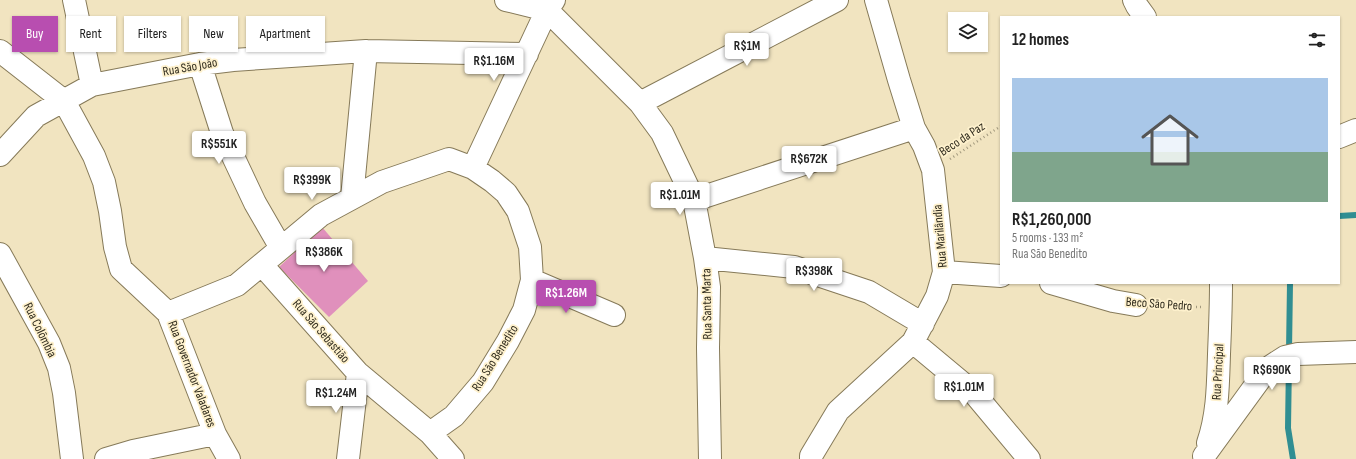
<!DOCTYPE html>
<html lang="en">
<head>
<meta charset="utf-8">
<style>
	:root { --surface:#fff; --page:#f6f6f6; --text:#222; --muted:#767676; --line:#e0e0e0; --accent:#b84eb0 }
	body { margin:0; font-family:"Sofia Sans Condensed",sans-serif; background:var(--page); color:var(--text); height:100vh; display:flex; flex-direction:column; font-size:15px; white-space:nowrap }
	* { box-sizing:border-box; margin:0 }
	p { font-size:13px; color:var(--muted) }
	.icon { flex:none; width:22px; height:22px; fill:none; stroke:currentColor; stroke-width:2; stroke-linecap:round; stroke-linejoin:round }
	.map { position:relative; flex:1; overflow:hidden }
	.details { position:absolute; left:1000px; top:16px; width:340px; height:268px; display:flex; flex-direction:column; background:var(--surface); border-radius:0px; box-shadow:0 1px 3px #0004 }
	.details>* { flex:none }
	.banner { position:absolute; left:12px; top:16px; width:380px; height:36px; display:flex; gap:8px }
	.fabs { position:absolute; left:948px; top:12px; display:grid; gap:8px }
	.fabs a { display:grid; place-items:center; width:40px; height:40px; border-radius:0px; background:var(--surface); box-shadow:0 1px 3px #0004; font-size:20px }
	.price { position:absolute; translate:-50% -34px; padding:0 9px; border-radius:4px; background:#fff; color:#222; font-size:13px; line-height:26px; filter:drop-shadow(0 1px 2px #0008) }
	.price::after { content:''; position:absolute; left:50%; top:24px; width:12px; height:9px; margin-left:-6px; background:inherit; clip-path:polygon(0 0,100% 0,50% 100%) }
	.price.selected { background:var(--accent); color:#fff }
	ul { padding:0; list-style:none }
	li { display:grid; align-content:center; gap:8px; height:212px; padding:0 12px }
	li+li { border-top:1px solid var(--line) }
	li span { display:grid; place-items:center; height:124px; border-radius:0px; color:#555 }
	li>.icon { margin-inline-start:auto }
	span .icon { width:72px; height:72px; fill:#fffc; stroke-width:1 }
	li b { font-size:17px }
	h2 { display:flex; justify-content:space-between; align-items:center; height:48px; padding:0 12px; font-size:17px }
	.tag { padding:0 14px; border-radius:0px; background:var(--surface); box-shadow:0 1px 3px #0004; font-size:14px; line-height:36px }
	.tag.selected { background:var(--accent); color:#fff }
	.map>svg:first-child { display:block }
</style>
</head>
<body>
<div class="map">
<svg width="1356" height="459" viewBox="0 0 1356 459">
	<rect width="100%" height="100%" fill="#f1e4c0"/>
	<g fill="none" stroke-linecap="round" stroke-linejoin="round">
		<!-- stream -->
		<path stroke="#308e92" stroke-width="6" d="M1339 216 1356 215
			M1289 351 1290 283
			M1289 361 1288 428 1293 459"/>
	</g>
	<!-- building -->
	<path fill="#e090bc" d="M322 227 368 281 329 317 279 267Z"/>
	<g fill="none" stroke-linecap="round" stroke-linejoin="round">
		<!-- minor casing -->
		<g stroke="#867a59" stroke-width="24">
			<path id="minor" d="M74 0 92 85
				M506 0 547 10
				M1134 0 1137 6 1145 17
				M547 10 640 103 662 133 694 200 705 258 709 287 708 348 710 459
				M0 51 64 101 94 156 104 182 110 211 115 247 121 269 168 313 215 434 229 459
				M200 64 222 133 255 203 281 248
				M640 103 837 0
				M1339 137 1356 130
				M0 155 36 116 92 85 200 64 233 60 366 51 527 54
				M473 168 547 10 554 0
				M352 198 366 51
				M694 200 914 128
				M0 254 49 343 59 368 64 393 72 459
				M705 258 794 267 869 292 923 324
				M262 265 358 373 430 433 453 459
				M944 272 1001 276
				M532 280 614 315
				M1051 283 1113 301 1136 305
				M168 313 237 285 321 215 382 182 449 159 473 168 492 181 506 193 518 211 530 247 532 280 524 310 508 341 483 382 454 416 430 433
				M913 342 973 392 1029 459
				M1208 443C1218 414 1218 384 1219 354 1220 330 1221 307 1221 283
				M1204 456 1268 368 1285 357 1298 354 1356 352
				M106 459 133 451 215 434
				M348 459 358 373
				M811 459V456L838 411 913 342 937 296 944 272 933 170 924 146 914 128 899 80 876 0"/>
		</g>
		<!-- path -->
		<path stroke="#a2997e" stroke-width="2.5" stroke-dasharray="1 3" stroke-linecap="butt" d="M950 159 1001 126
			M1156 306 1201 307"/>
		<!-- minor -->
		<use href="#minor" stroke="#fff" stroke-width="22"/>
	</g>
	<g text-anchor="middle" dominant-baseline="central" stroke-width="3.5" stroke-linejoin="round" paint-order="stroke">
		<!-- street labels -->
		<g font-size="13" fill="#312c1e" stroke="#fef1cd">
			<text transform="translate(190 67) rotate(-10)">Rua São João</text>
			<text transform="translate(962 139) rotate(-33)">Beco da Paz</text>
			<text transform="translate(940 236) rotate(-95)">Rua Marilândia</text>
			<text transform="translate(707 304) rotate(-91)">Rua Santa Marta</text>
			<text transform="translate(1159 304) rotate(4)">Beco São Pedro</text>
			<text transform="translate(40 330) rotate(64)">Rua Colômbia</text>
			<text transform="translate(321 331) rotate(49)">Rua São Sebastião</text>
			<text transform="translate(495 358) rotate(-58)">Rua São Benedito</text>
			<text transform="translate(1218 372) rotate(-87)">Rua Principal</text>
			<text transform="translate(192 374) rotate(69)">Rua Governador Valadares</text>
		</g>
	</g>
</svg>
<div class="fabs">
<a><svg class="icon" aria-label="layers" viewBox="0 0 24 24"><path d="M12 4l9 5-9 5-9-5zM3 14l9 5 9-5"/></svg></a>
</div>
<b class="price" style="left:747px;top:67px">R$1M</b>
<b class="price" style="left:494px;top:82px">R$1.16M</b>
<b class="price" style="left:219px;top:165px">R$551K</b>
<b class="price" style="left:809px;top:180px">R$672K</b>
<b class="price" style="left:312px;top:201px">R$399K</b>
<b class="price" style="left:680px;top:216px">R$1.01M</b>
<b class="price" style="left:324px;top:273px">R$386K</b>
<b class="price" style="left:814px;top:292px">R$398K</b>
<b class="price selected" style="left:566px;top:314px">R$1.26M</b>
<b class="price" style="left:1272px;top:391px">R$690K</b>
<b class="price" style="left:964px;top:408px">R$1.01M</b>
<b class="price" style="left:336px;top:414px">R$1.24M</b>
<div class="banner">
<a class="tag selected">Buy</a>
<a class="tag">Rent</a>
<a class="tag">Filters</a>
<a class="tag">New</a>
<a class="tag">Apartment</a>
</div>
<section class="details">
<h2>12 homes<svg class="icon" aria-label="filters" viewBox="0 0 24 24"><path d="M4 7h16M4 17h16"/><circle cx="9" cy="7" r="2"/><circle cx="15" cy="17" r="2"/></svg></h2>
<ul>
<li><span style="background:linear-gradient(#a9c7e8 60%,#7fa58c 0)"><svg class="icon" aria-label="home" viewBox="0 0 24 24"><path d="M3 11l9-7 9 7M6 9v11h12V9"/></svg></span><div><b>R$1,260,000</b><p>5 rooms · 133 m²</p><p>Rua São Benedito</p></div></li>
</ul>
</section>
</div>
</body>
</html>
